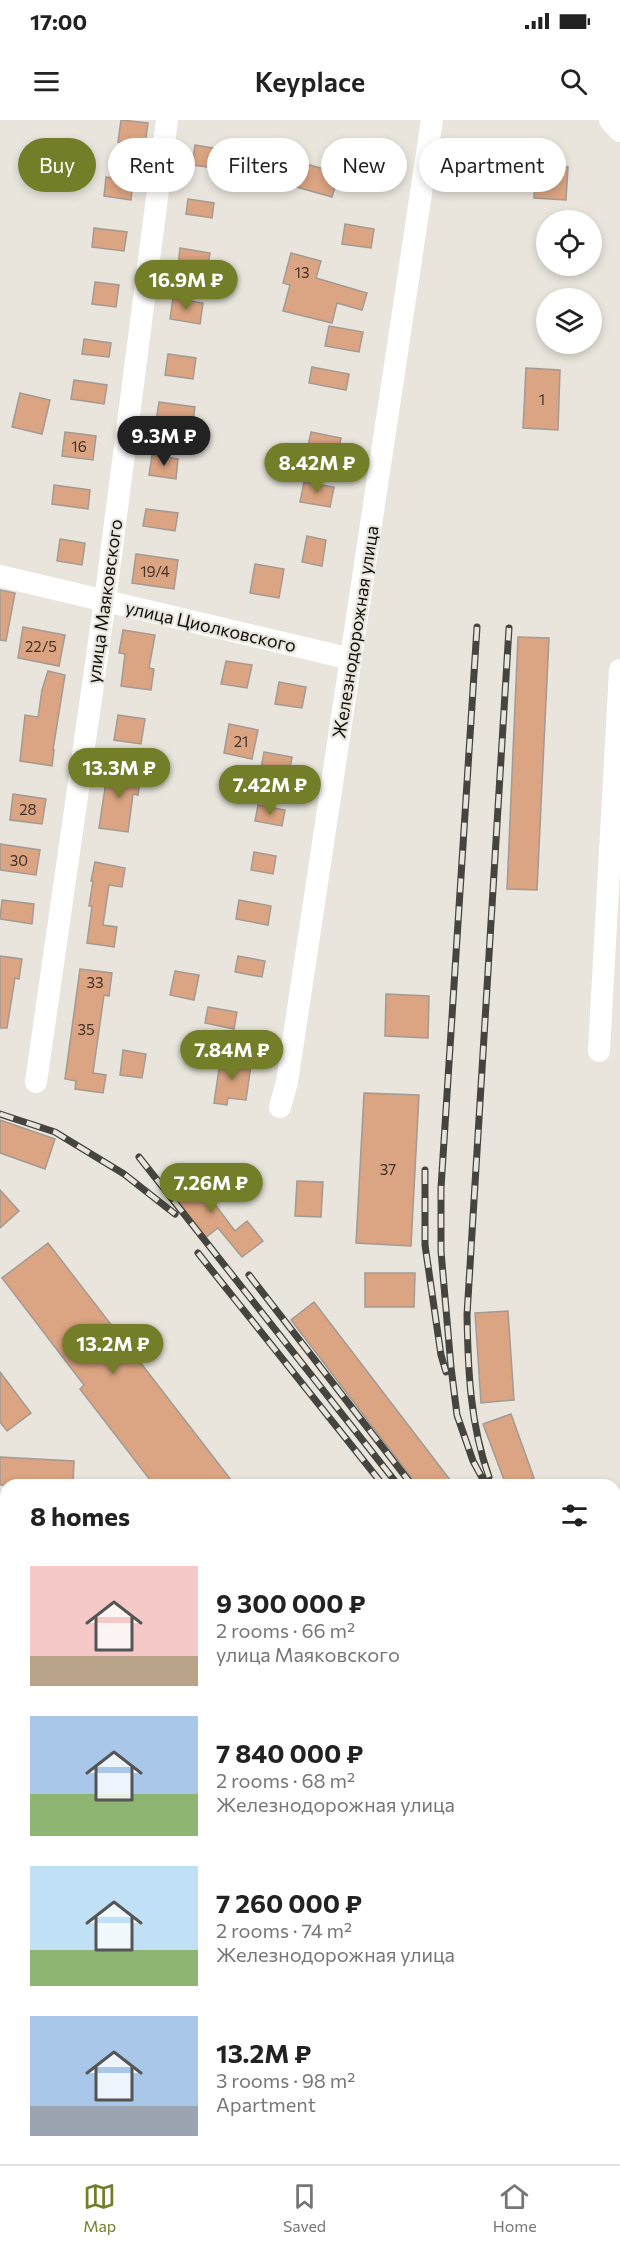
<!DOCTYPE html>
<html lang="en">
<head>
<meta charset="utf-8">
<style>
	:root { --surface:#fff; --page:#f6f6f6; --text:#222; --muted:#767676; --line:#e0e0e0; --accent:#747d28 }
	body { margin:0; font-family:Commissioner,sans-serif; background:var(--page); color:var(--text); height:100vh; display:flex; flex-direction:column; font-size:22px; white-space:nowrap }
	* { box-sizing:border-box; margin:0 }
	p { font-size:20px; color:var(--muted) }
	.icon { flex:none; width:33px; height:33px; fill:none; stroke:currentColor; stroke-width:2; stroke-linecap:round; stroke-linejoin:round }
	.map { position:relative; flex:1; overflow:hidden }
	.panel { position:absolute; left:0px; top:1359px; width:621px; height:686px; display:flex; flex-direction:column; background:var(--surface); border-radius:18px 18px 0 0; box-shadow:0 3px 9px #0003 }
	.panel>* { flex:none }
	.guide { position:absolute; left:18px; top:18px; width:585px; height:54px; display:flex; gap:12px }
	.tools { position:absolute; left:536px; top:90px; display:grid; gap:12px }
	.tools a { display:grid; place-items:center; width:66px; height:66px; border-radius:50%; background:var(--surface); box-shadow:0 3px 9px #0003; font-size:30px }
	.price { position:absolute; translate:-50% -51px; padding:0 14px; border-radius:21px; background:var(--accent); color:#fff; font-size:20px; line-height:39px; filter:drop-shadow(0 2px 3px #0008) }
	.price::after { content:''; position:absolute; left:50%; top:36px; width:18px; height:14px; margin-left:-9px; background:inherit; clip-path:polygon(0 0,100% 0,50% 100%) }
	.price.current { background:#222; color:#fff }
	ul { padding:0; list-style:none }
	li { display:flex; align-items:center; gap:18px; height:150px; padding:0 30px }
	li span { display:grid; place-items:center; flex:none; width:168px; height:120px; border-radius:0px; color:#555 }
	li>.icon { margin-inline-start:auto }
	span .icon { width:72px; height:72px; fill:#fffc; stroke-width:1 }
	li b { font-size:26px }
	h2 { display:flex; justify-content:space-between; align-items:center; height:72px; padding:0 30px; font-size:26px }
	.pill { padding:0 21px; border-radius:27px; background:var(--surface); box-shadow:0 3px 9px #0003; font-size:21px; line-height:54px }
	.pill.current { background:var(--accent); color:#fff }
	.status { display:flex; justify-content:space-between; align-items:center; height:42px; padding:0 30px; background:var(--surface); direction:ltr }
	.status svg { height:16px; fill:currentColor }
	header { display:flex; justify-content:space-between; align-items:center; height:78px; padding:0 30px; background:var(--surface); font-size:27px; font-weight:600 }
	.menu { display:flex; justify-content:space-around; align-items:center; height:84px; border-top:2px solid var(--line); background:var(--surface); font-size:16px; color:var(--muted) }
	.menu a { display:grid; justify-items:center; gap:3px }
	.menu .current { color:var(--accent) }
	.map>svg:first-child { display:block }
</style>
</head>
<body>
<div class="status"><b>17:00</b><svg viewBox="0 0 49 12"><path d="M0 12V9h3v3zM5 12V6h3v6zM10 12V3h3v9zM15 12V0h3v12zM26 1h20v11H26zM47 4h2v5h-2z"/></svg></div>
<header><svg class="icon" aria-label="menu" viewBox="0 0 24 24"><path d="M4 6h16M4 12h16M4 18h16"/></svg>Keyplace<svg class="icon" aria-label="search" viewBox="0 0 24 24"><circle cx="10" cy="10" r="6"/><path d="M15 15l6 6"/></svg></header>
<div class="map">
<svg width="620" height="2044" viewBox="0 0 620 2044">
	<rect width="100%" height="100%" fill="#e9e5dc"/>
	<!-- green -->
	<path fill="#beddbf" d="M0 2015H6V2038L340 2039V2044H0Z"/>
	<!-- forest -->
	<path fill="#94c397" d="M0 1733 6 1734V2015H0Z"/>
	<!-- building -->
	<path fill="#dba482" stroke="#a39a94" stroke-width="1.5" d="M121 0 148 3 145 25 118 22Z
		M195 25 226 30 223 49 192 45Z
		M537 35 555 36 554 46 568 47 566 80 534 78Z
		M295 41 339 53 332 77 289 65Z
		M106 57 133 61 131 80 104 76Z
		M188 79 214 83 212 98 186 94Z
		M345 104 374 109 371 128 342 124Z
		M94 108 127 112 124 131 92 127Z
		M180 128 210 133 207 150 178 146Z
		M291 133 321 141 316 158 367 173 362 190 337 183 332 203 283 191 290 165 283 163Z
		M95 162 119 165 116 187 92 184Z
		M173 178 203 183 200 204 170 199Z
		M329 206 363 212 359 232 325 226Z
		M84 219 111 223 109 237 82 234Z
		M168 234 196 238 193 259 165 255Z
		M312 247 349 254 346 270 309 263Z
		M526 248 560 250 558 310 523 308Z
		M74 260 107 265 104 284 71 279Z
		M20 273 50 280 42 314 12 307Z
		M159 282 195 287 191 313 155 308Z
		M65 312 96 316 93 340 62 336Z
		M311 312 341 318 337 337 307 331Z
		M152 335 178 339 176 359 149 355Z
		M304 362 334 367 330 387 300 382Z
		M54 365 90 370 88 389 52 384Z
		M146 389 178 393 175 411 143 406Z
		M307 416 326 420 322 446 302 442Z
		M60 419 85 423 82 445 57 441Z
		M136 434 178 440 174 469 132 463Z
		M255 444 284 449 279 478 250 473Z
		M0 470 15 473 6 521 0 520Z
		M23 507 65 515 59 546 18 538Z
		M123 510 155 515 149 548 154 549 151 570 121 566 125 534 119 533Z
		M518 517 549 518 537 770 507 769Z
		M226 541 252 545 247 568 221 564Z
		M48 551 65 555 53 630H54L52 646 20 641 25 595 38 597 42 570Z
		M279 562 306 567 302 588 275 584Z
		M118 595 145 599 141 624 114 620Z
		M229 604 258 610 252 639 224 633Z
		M264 632 292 637 289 654 261 649Z
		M108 648 141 653 138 675 133 674 128 712 99 708Z
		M13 674 46 679 42 704 10 700Z
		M258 685 285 690 282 706 255 701Z
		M0 724 40 730 36 755 0 750Z
		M254 732 276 736 273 754 251 750Z
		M95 742 125 748 122 767 109 765 103 805 117 807 114 827 87 823 92 786H89L93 761H91Z
		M2 780 34 784 32 804 0 799Z
		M239 780 271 786 268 805 236 799Z
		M0 836 22 839 19 859 15 858 7 908H0Z
		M238 836 265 841 262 857 235 852Z
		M80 849 112 853 109 876 104 875 93 953 106 955 103 973 75 969 76 961 65 959Z
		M175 851 199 855 194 880 170 875Z
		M386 874 429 876 428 918 385 916Z
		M208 887 237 892 234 909 205 903Z
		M123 930 146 934 142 958 120 955Z
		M221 935 235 936 234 943 251 945 246 980 228 978 227 985 214 983Z
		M364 973 419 975 411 1126 356 1123Z
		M0 1000 55 1019 45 1049 0 1033Z
		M189 1050 235 1111 247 1101 263 1121 242 1137 218 1108 205 1118 166 1068Z
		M297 1061 323 1062 321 1097 295 1096Z
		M0 1070 19 1091 0 1108Z
		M48 1123 235 1365H154L80 1269 84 1265 2 1158Z
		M365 1153H415L414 1187H365Z
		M314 1182 454 1365H417L291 1200Z
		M508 1191 514 1280 481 1283 475 1193Z
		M0 1252 31 1293 7 1311 0 1302Z
		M511 1294 534 1358 515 1365H506L483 1304Z
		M0 1337 74 1341 73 1365H0Z"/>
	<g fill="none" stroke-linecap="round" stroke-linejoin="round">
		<!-- path -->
		<path stroke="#9b9890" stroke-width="3" stroke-dasharray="4.5 4.5" stroke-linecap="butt" d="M615 1941H620"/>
		<!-- minor -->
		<path stroke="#fff" stroke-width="22" d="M610 0 620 11
			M0 456 351 539
			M599 931 620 550
			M36 962 105 481 167 0
			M280 987 287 962 432 0
			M0 1708H6
			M0 2027 6 2028
			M183 2038 272 2044
			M453 2038V2044
			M370 2044 387 2038"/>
		<!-- rail casing -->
		<g stroke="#45443e" stroke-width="7">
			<path id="rail" d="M477 507 441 1068V1131L451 1247 457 1295 473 1341 486 1365
				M0 994 55 1012 124 1054 175 1094
				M139 1037 398 1365
				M425 1050V1125L441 1235 446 1252
				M198 1133 383 1365
				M249 1155 412 1365
				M489 1357C470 1304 468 1250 467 1195L509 508
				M615 1651 620 1667
				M615 1699 620 1714"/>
		</g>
		<!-- rail -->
		<use href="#rail" stroke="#e9e5dc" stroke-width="4.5" stroke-dasharray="14" stroke-linecap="butt"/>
	</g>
	<g text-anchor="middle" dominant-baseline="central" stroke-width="4.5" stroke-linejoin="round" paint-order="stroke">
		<!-- number labels -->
		<g font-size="15" fill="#433429">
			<text x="302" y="152">13</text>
			<text x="542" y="279">1</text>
			<text x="79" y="326">16</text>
			<text x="155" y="451">19/4</text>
			<text x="41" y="526">22/5</text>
			<text x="241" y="621">21</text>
			<text x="28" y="689">28</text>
			<text x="19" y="740">30</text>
			<text x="95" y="862">33</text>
			<text x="86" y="909">35</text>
			<text x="388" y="1049">37</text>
		</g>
		<!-- street labels -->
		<g font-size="18" fill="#100f0b" stroke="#e9e5dc">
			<text transform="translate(104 481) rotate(-82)">улица Маяковского</text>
			<text transform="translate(211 506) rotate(13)">улица Циолковского</text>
			<text transform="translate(355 512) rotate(-81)">Железнодорожная улица</text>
		</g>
	</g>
</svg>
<div class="tools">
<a><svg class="icon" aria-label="locate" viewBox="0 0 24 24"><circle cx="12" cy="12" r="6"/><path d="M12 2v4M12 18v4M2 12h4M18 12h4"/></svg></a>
<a><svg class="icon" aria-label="layers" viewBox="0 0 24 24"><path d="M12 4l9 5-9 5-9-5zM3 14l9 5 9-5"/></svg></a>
</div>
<b class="price" style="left:186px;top:191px">16.9M ₽</b>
<b class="price current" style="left:164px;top:347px">9.3M ₽</b>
<b class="price" style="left:317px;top:374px">8.42M ₽</b>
<b class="price" style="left:119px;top:679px">13.3M ₽</b>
<b class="price" style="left:270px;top:696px">7.42M ₽</b>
<b class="price" style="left:232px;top:961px">7.84M ₽</b>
<b class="price" style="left:211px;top:1094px">7.26M ₽</b>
<b class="price" style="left:113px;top:1255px">13.2M ₽</b>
<div class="guide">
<a class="pill current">Buy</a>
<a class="pill">Rent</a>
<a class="pill">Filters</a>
<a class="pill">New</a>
<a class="pill">Apartment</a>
</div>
<section class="panel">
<h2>8 homes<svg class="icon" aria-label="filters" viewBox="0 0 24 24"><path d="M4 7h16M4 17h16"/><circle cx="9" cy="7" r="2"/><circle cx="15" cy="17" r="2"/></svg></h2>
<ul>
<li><span style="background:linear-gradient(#f6c9c9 75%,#b9a48a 0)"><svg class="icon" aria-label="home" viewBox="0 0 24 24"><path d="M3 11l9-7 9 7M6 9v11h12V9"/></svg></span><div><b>9 300 000 ₽</b><p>2 rooms · 66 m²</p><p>улица Маяковского</p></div></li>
<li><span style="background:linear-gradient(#a9c7e8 65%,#8fb573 0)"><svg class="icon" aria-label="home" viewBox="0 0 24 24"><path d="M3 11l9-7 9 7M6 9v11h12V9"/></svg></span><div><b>7 840 000 ₽</b><p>2 rooms · 68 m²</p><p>Железнодорожная улица</p></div></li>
<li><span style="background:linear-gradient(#bfe0f5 70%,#8fb573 0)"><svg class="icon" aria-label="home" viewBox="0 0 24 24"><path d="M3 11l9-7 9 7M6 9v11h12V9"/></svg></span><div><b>7 260 000 ₽</b><p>2 rooms · 74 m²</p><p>Железнодорожная улица</p></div></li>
<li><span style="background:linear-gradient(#a9c7e8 75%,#9aa5b1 0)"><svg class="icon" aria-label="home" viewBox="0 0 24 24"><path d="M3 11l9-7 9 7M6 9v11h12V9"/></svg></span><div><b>13.2M ₽</b><p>3 rooms · 98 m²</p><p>Apartment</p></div></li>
</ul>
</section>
</div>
<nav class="menu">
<a class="current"><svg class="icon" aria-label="map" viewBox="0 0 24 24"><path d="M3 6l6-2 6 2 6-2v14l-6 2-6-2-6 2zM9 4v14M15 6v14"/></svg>Map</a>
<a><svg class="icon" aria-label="saved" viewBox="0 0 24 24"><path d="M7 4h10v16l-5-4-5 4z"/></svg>Saved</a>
<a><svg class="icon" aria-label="home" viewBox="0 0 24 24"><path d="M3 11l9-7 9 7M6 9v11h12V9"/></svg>Home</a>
</nav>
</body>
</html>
